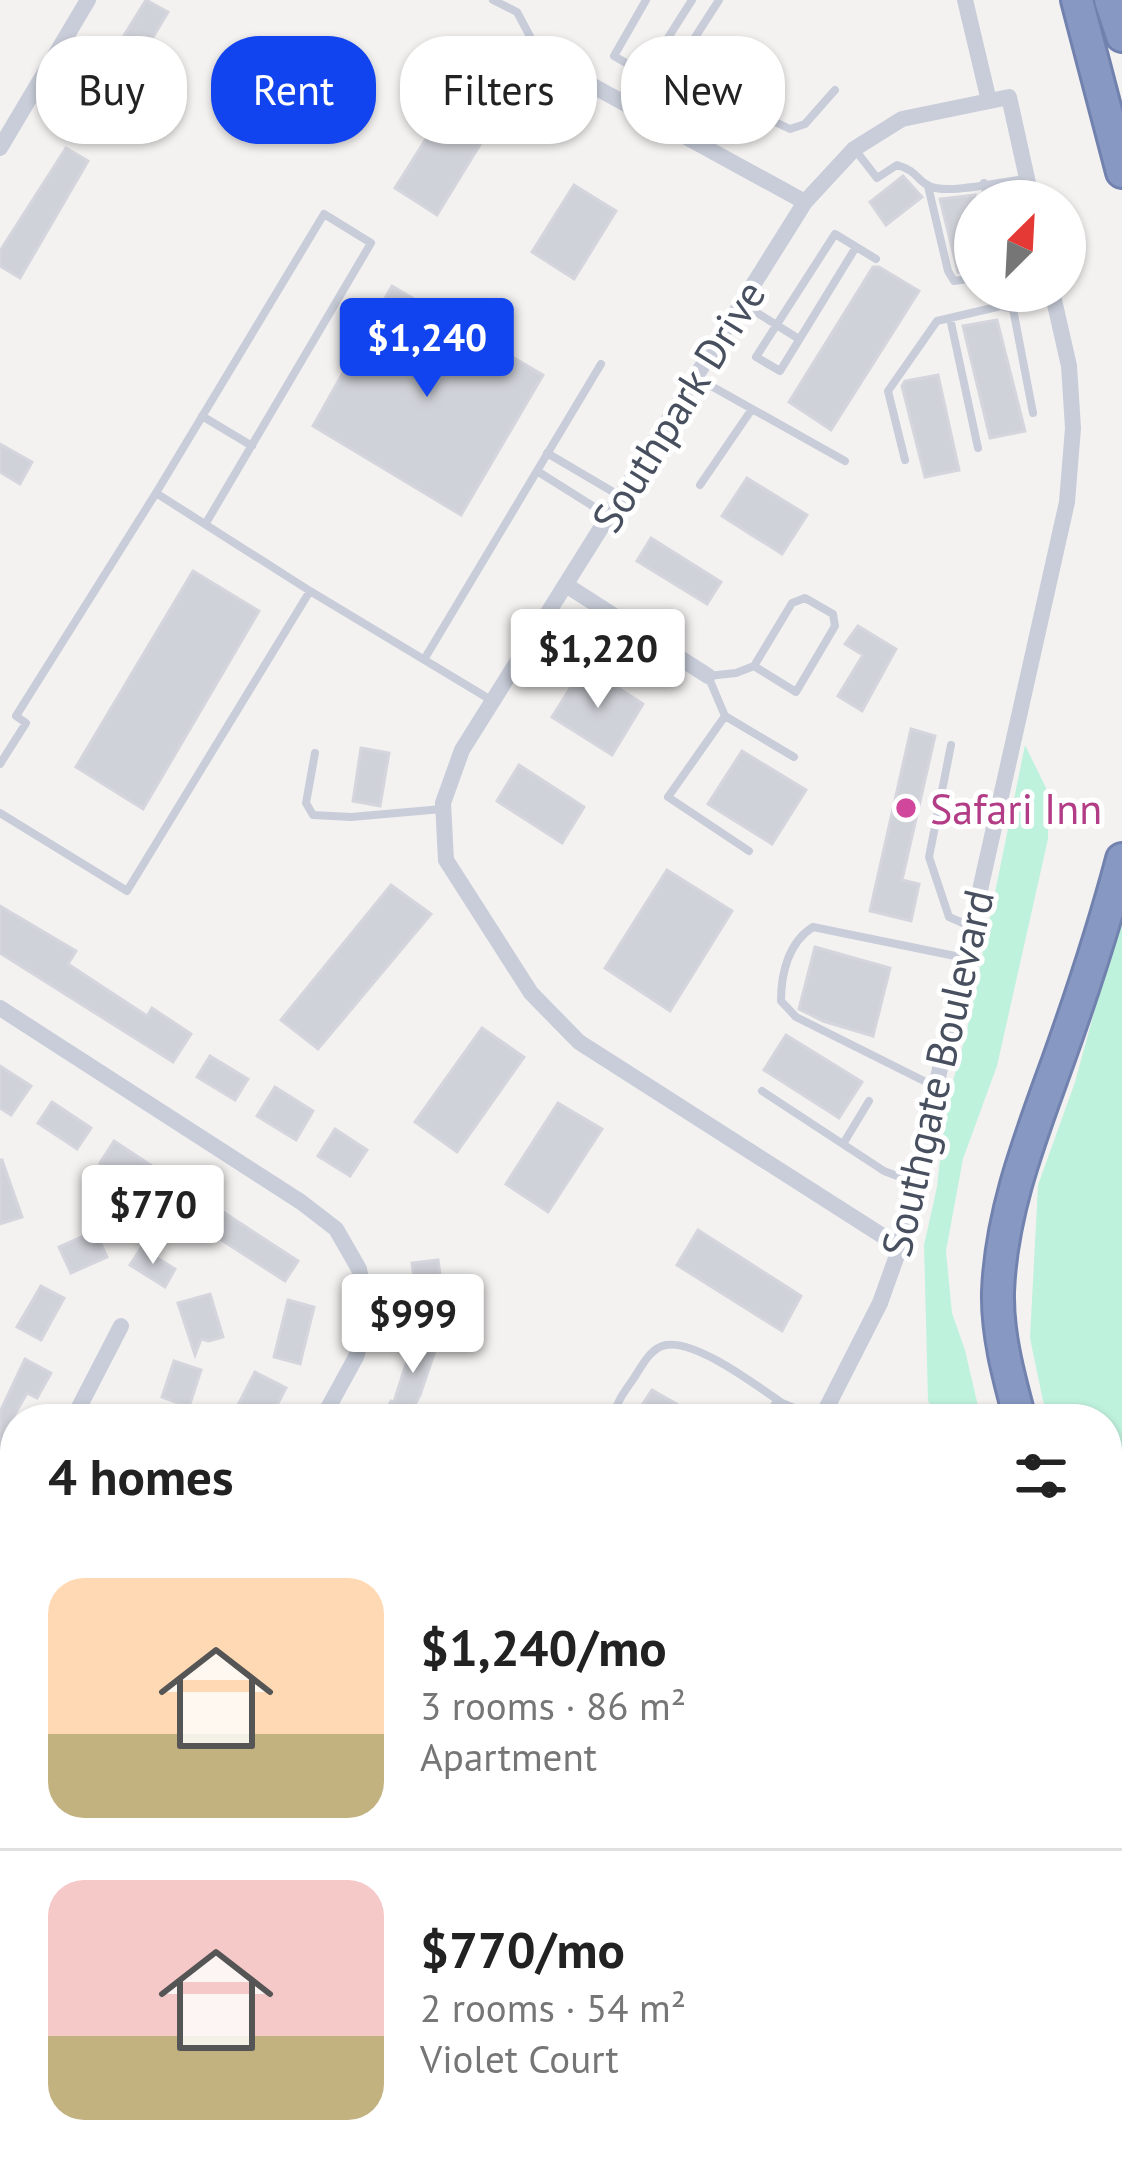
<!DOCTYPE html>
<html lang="en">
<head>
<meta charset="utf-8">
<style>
	:root { --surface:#fff; --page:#f6f6f6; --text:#222; --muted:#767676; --line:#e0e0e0; --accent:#14e }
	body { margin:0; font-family:"PT Sans",sans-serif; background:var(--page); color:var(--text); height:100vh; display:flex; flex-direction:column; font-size:45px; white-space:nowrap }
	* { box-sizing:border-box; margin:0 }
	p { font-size:39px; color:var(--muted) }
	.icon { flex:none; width:66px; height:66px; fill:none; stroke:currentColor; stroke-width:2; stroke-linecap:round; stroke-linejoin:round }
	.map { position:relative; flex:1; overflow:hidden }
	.drawer { position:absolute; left:0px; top:1404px; width:1122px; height:768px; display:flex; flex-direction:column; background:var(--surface); border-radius:48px 48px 0 0; box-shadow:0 3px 9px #0004 }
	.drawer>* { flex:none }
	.top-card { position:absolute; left:36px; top:36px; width:1050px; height:108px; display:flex; gap:24px }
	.needle { width:78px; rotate:24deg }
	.controls { position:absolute; left:954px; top:180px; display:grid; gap:24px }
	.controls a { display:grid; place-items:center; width:132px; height:132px; border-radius:50%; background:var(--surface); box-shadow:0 3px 9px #0004; font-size:60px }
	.price { position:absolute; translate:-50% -102px; padding:0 27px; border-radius:12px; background:#fff; color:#222; font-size:39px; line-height:78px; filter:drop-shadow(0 3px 6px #0008) }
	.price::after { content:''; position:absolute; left:50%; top:72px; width:36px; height:27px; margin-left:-18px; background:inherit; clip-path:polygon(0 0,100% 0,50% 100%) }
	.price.on { background:var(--accent); color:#fff }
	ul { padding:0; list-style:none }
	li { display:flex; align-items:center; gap:36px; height:300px; padding:0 48px }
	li+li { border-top:3px solid var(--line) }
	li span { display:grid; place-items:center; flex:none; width:336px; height:240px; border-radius:36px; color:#555 }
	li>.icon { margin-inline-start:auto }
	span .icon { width:144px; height:144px; fill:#fffc; stroke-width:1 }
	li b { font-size:51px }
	h2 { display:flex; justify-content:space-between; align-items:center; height:144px; padding:0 48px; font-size:51px }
	.tag { padding:0 42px; border-radius:48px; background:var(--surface); box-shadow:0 3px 9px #0004; font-size:42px; line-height:108px }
	.tag.on { background:var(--accent); color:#fff }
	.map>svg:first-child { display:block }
</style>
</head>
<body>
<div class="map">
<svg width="1122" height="2172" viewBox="0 0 1122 2172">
	<rect width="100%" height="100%" fill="#f4f2f1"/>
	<!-- green -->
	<path fill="#bff2dd" d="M1025 745 1049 794 1048 839 997 1066 963 1159 946 1251 952 1313 965 1350 981 1419H939L928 1401 924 1245 937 1187 946 1106 967 1030Z
		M1122 910V1542L1107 1521V1419H1051L1043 1401 1030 1338 1038 1185 1075 1082Z
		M184 2157H370L361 2172H213L196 2160Z
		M493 2157H722L712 2172H518Z"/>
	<!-- building -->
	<path fill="#d0d2d9" stroke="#d5d6dd" stroke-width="3" d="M146 0 168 12 137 64 115 50Z
		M104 76 126 88 101 133 79 120Z
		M448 104 489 130 437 215 395 188Z
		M66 148 88 161 20 278 0 266V251Z
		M903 176 922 197 886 225 870 202Z
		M574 185 616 211 574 279 532 252Z
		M975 195V270L958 272 940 199Z
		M873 267H879L919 291 831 430 789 402Z
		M392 286 543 375 461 515 313 426Z
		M997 320 1025 431 990 438 963 326Z
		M938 375 959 470 925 477 902 386 905 381Z
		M0 444 32 462 20 484 0 472Z
		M747 478 807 515 782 554 722 516Z
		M651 538 721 582 707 604 637 561Z
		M193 571 259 611 143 809 76 767Z
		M858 626 896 649 862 711 838 696 863 655 845 644Z
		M584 666 643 704 612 755 552 717Z
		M911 729 935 736 902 880 919 884 911 921 870 911Z
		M361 748 389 753 380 806 353 801Z
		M742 751 806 790 772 844 708 804Z
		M519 765 584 807 562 843 497 801Z
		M667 870 732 911 670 1011 605 968Z
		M391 885 431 914 318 1049 281 1020Z
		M0 906 76 951 68 964 147 1016 152 1008 191 1034 173 1062 0 953Z
		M815 947 890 968 873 1036 823 1021 799 1009Z
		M482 1028 524 1057 457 1152 415 1122Z
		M786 1035 862 1082 839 1118 764 1070Z
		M210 1056 248 1079 235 1100 197 1077Z
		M0 1066 31 1086 11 1115 0 1108Z
		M275 1087 313 1111 296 1140 257 1116Z
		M52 1102 91 1128 77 1149 38 1123Z
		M558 1103 602 1129 548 1212 506 1184Z
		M335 1129 367 1150 350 1176 318 1156Z
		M114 1141 161 1172 147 1194 100 1163Z
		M0 1160H2L22 1217 0 1224Z
		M182 1185 298 1261 285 1281 169 1206Z
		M698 1230 801 1296 782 1331 677 1265Z
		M95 1231 107 1257 71 1273 59 1247Z
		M141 1248 175 1269 165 1287 130 1265Z
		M438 1260 444 1304 418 1307 412 1263Z
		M41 1286 64 1298 41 1340 17 1327Z
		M210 1294 223 1337 209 1341 201 1339 195 1355 178 1303Z
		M288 1300 314 1307 300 1364 274 1357Z
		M417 1329 440 1336 420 1395 408 1419H381L391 1401 394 1402Z
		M25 1359 51 1373 37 1398 27 1393 5 1431 15 1438 0 1469V1412Z
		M174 1361 201 1370 189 1407 162 1397Z
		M255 1372 286 1388 270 1419H245L234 1413Z
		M652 1390 703 1419H633Z
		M84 2157H135L125 2172H74Z"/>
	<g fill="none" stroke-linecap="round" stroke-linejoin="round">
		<!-- highway casing -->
		<g stroke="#7282ae" stroke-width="36">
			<path id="highway" d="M1077 0 1122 172
				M1110 0 1122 36
				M1020 1419C1009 1378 997 1335 998 1292 1001 1211 1031 1136 1058 1061 1082 994 1104 927 1122 859
				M1107 1572 1122 1594
				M1107 1885 1122 1860
				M1107 1918 1122 1904
				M936 2172 945 2157"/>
		</g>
		<!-- lane -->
		<path stroke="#c8cdd9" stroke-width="8" d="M493 0 517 12 541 57
			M646 0 614 56 645 74 692 0
			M645 115 719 0
			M692 139 716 94 790 129 805 124 835 90
			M856 151 877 178 897 165C918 171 916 180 929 186 948 195 1003 181 1026 179
			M984 183 988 201
			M928 186 948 271 954 281 975 278
			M856 247 780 371 756 357 835 234 876 259
			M743 304 799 339
			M1013 309 1033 413
			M950 318 978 448
			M697 378 845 461
			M202 416 252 446
			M547 453 620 496
			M905 460 888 391 937 321 1001 306 1013 309 1053 300
			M537 471 607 515
			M700 485 752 409
			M156 493 324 214 371 243 206 523
			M425 658 601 364
			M520 661 542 675H547C553 668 558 657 564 650 584 627 619 661 638 671L649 667 663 647
			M725 716 794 757
			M951 745 929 857 949 917 970 926
			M315 753 306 803 313 815 351 817 442 809
			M0 764 26 723 16 716 156 493 310 591 491 700
			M0 813 127 891 310 591
			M749 851 668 797 725 716 708 676 736 673 754 666 796 692 835 626 833 614 805 598 792 603 754 666
			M934 1086 796 1017 781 1001C781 972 789 942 813 927L965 958
			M762 1091 884 1171 913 1182
			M843 1144 869 1101
			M612 1419C616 1403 624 1392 634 1378 642 1366 650 1348 666 1345 697 1340 757 1386 782 1403
			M767 1419 775 1404 782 1403 819 1418
			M1107 2073 1122 2047
			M1122 2096 1116 2107 1122 2126
			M1107 2146 1120 2125
			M891 2157 919 2172
			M1053 2157 1079 2172
			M838 2172 846 2157
			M1091 2172 1100 2157"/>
		<!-- street -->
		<path stroke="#c8cdd9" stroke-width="16" d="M965 0 989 101
			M542 58 805 202
			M0 148 88 0
			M566 585 708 676
			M0 1008 301 1202 336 1229 359 1269 368 1314 356 1357 322 1419
			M900 1247 579 1042 531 993 446 860 443 803 462 750 805 202 854 149 902 119 1009 97 1032 201
			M73 1419 121 1326
			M821 1419 880 1303 900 1247 1067 502 1073 428 1069 366 1052 291
			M0 1507 15 1515
			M381 2172 391 2157"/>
		<!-- highway -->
		<use href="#highway" stroke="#8798c2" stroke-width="30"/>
	</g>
	<!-- markers -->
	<circle fill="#d1479c" stroke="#fff" stroke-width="4.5" cx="906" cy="808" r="12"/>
	<g text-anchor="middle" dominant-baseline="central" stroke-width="10" stroke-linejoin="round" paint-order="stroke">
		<!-- street labels -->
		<g font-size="42" fill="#485060" stroke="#fff">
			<text transform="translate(678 406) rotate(-58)">Southpark Drive</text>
			<text transform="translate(937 1073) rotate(-77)">Southgate Boulevard</text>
		</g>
		<!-- hotel labels -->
		<g font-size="42" fill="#b23c85" stroke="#fff" text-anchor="start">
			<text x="930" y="808">Safari Inn</text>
		</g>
	</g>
</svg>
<div class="controls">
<a><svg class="needle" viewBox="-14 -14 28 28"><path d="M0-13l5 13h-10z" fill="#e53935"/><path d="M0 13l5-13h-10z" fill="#767676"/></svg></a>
</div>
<b class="price on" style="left:427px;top:400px">$1,240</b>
<b class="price" style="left:598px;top:711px">$1,220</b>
<b class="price" style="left:153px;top:1267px">$770</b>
<b class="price" style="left:413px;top:1376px">$999</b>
<div class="top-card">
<a class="tag">Buy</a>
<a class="tag on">Rent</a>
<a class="tag">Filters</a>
<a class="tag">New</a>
</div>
<section class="drawer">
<h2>4 homes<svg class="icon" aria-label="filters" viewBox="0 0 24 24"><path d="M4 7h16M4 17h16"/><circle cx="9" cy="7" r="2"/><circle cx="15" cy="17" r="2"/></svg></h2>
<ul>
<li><span style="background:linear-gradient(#ffd9b3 65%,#c2b280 0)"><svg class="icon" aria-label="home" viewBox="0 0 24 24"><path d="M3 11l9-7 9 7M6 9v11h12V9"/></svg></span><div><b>$1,240/mo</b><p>3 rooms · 86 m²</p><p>Apartment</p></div></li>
<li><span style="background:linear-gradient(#f6c9c9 65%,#c2b280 0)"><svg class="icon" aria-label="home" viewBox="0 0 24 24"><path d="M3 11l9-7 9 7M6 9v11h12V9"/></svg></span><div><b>$770/mo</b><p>2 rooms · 54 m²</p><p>Violet Court</p></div></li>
</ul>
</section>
</div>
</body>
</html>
